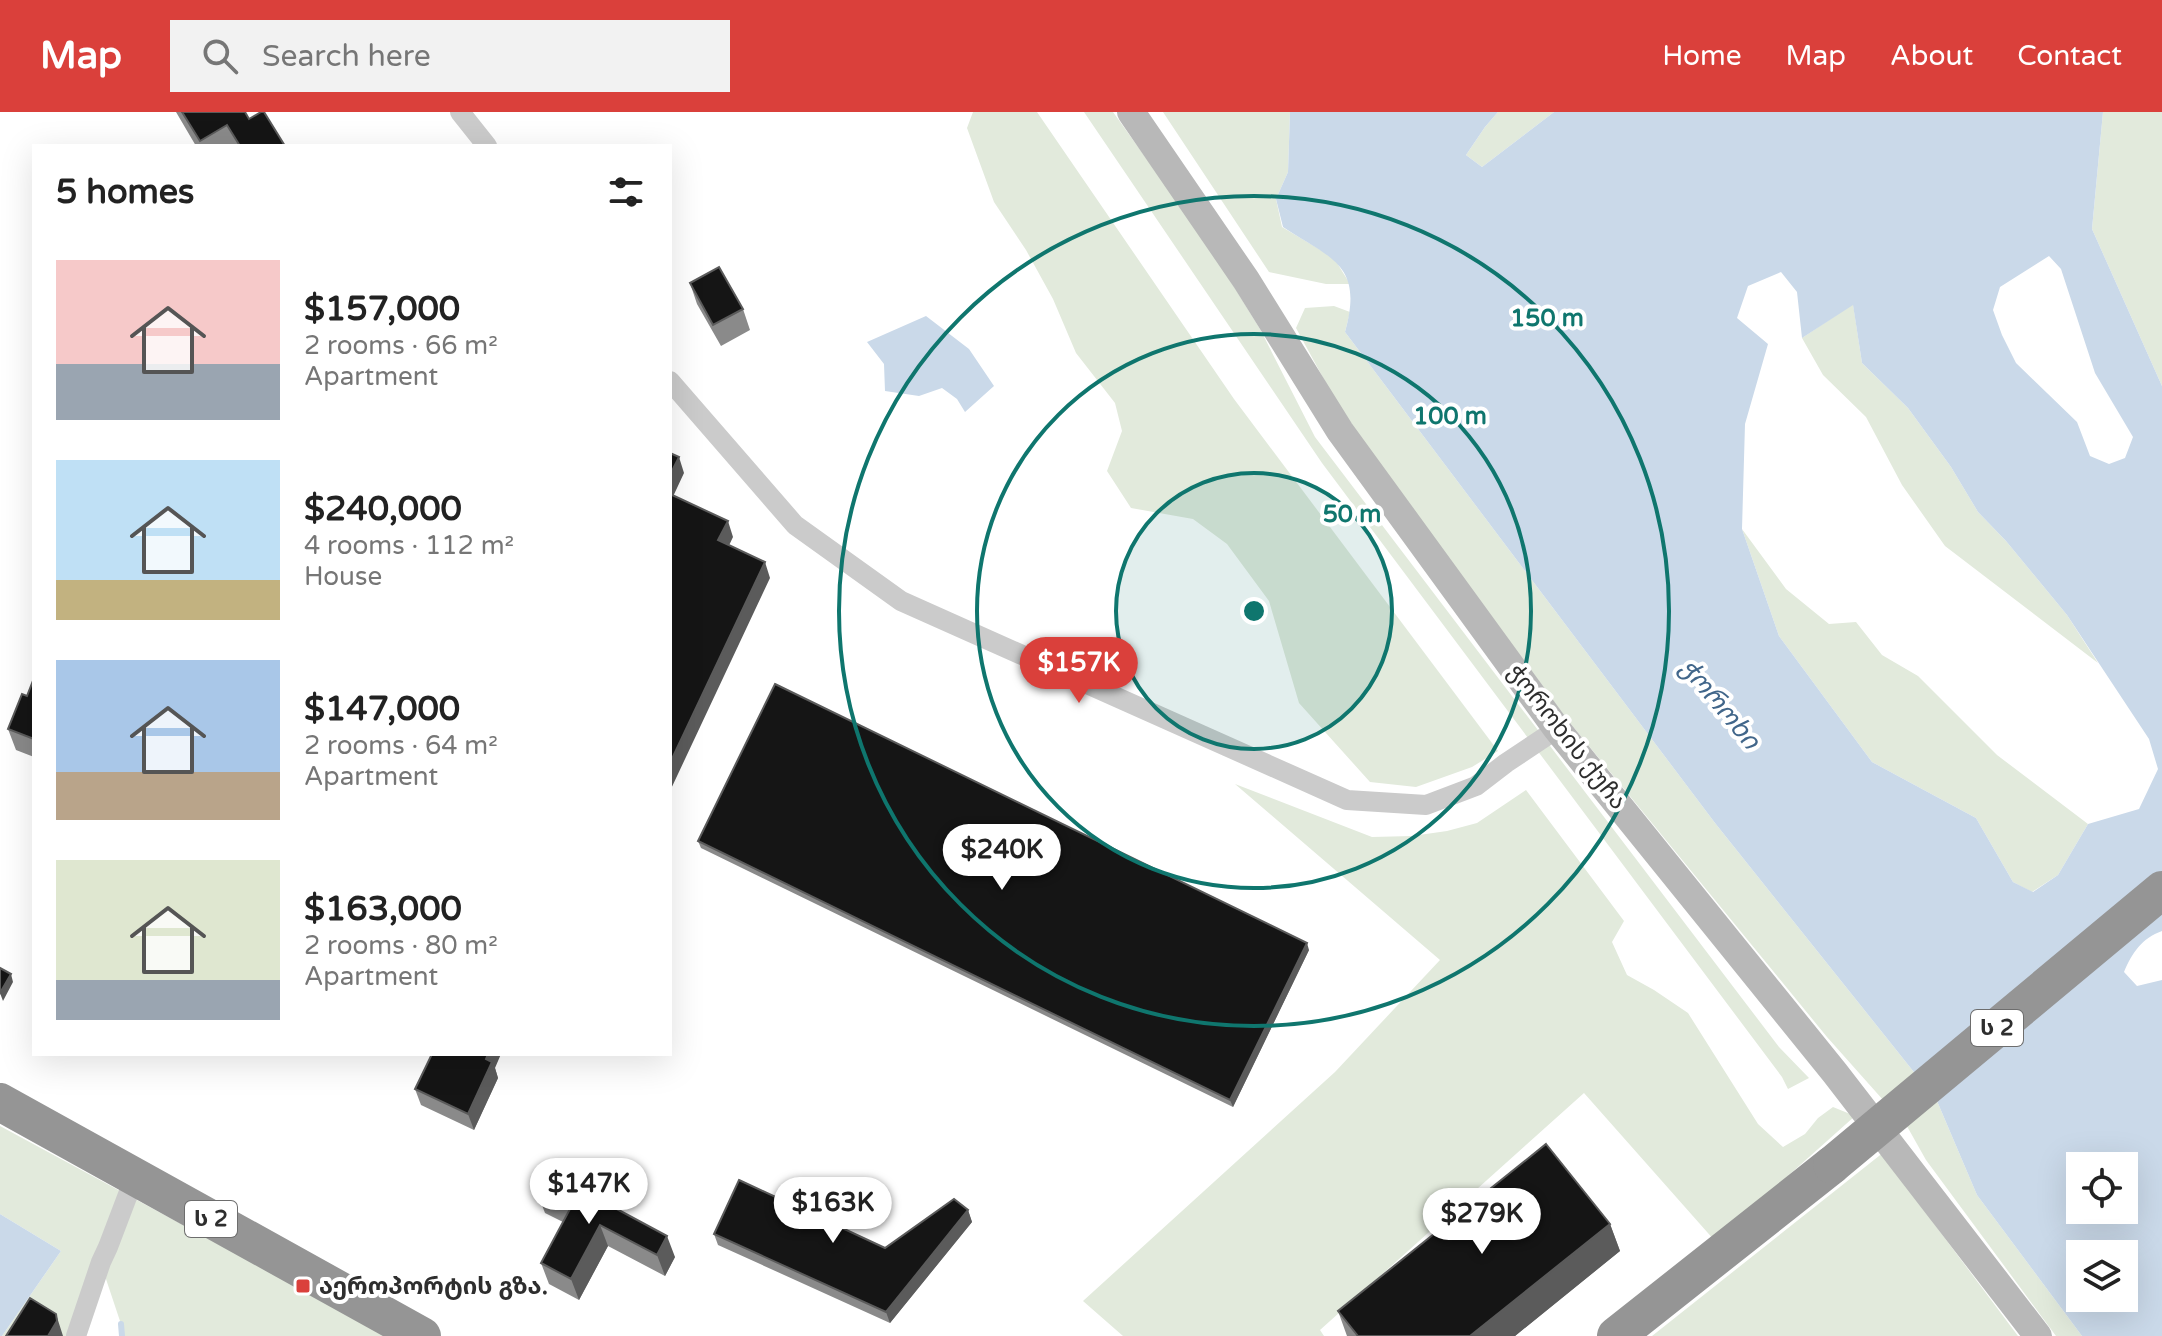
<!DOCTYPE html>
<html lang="en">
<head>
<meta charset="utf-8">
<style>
	:root { --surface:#fff; --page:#f2f2f2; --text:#222; --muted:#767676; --accent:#da403b }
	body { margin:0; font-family:"Varela Round","Noto Sans Georgian",sans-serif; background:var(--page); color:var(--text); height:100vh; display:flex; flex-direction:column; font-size:30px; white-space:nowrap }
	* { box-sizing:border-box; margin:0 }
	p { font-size:26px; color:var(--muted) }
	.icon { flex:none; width:44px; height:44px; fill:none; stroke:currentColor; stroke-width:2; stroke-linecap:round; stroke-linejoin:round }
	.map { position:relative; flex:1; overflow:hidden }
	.drawer { position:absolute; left:32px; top:32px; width:640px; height:912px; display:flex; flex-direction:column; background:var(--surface); border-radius:0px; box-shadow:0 8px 32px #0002 }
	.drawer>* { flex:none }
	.tools { position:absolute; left:2066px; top:1040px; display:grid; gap:16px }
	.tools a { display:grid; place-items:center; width:72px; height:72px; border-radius:0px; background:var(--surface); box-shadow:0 8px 32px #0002; font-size:40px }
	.price { position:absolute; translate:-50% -68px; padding:0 18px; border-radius:28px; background:#fff; color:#222; font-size:26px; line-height:52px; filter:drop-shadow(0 2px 4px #0008) }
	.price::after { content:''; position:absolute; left:50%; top:48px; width:24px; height:18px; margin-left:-12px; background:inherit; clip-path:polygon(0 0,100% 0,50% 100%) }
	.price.on { background:var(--accent); color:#fff }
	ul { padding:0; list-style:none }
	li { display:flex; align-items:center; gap:24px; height:200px; padding:0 24px }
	li span { display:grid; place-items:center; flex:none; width:224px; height:160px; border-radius:0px; color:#555 }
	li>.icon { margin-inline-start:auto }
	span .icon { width:96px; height:96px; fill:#fffc; stroke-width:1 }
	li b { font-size:34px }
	h2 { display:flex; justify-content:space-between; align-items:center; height:96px; padding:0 24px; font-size:34px }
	header { display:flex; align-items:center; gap:48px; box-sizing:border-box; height:112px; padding:0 40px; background:var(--accent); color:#fff }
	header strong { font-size:38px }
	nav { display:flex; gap:44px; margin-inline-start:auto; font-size:28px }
	.search { width:560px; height:72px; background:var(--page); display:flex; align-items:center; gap:20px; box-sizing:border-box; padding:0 28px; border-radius:0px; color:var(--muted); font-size:30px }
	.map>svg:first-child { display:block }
</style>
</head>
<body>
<header>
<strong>Map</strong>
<div class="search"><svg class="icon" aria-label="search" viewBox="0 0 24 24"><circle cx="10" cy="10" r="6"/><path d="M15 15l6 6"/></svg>Search here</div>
<nav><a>Home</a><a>Map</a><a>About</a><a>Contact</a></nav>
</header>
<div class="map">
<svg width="2162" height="1224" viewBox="0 0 2162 1224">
	<rect width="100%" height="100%" fill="#fff"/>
	<!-- green -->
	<path fill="#e2eadc" d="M973 0H1037L1234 287 1498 639 1472 655 1416 675 1370 670 1299 591 1269 489 1227 432 1193 407 1131 396 1107 359 1122 319 1115 291 1076 241 1053 187 1026 138 994 90 967 16Z
		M1084 0H1113L1209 134 1260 217 1315 325 1779 935 1809 966 1788 977 1782 965 1322 351Z
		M1163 0H1290L1288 60 1276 87 1282 115 1334 146 1350 172H1326L1269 160Z
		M1498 0H1554L1482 55 1466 43 1485 15Z
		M2103 0H2162V274L2092 117Z
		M1853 192 1862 251 1908 296 1951 355 1978 400 2006 429 2067 503 2098 551 1945 434 1902 373 1866 305 1823 263 1802 226Z
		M1334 194 1350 200 1345 220 1715 711 1937 989 1977 1083 2082 1224H2056L1926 1048 1908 1016 1827 925 1566 606 1345 306 1296 216 1305 196Z
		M1742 417 1786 477 1829 512 1856 510 1882 543 1918 564 1997 643 2088 712 2058 763 2032 780 2013 770 1976 706 1872 650 1779 524Z
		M1235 672 1372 725 1412 724 1447 719 1477 711 1526 678 1624 809 1612 830 1627 863 1654 878 1688 901 1758 1012 1783 1035 1805 1022 1818 1006 1833 995 1855 1004 1715 1129 1584 981 1320 1218 1324 1224H1123L1083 1189 1335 960 1440 848Z
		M0 1014 388 1224H122L121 1212 101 1152 76 1224H2L61 1139 0 1102Z
		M1884 1040 1935 1113 2018 1224H1652Z"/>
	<!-- water -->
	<path fill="#cad9e9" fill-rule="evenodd" d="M1290 0H1498L1485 15 1466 43 1482 55 1554 0H2103L2092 117 2162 274V819C2142 826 2132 841 2124 860L2137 874 2162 868V1224H2082L1977 1083 1937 989 1715 711 1345 220C1364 152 1331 147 1283 115L1276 87 1288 60ZM2049 144 2061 157 2095 261 2133 325 2125 346 2109 352 2090 344 2077 310 2016 251 2002 223 1993 198 2000 175ZM1781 160 1797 180 1802 226 1853 193 1862 251 1908 296 1951 355 1978 400 2006 429 2067 503 2149 627 2158 657 2139 697 2088 712 2058 763 2033 780 2013 770 1976 706 1872 650 1779 524 1742 417 1745 312 1768 232 1737 206 1748 174ZM2080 1054H2124V1098H2080ZM2080 1142H2124V1186H2080Z
		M926 204 969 237 994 274 965 300 957 287 942 276 919 284 885 279 884 252 867 230Z
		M0 1102 61 1139 2 1224H0Z"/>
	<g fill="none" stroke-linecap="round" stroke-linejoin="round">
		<!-- stream -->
		<path stroke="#cad9e9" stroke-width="6" d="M121 1212 122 1224"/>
		<!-- street -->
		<path stroke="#cbcbcb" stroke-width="20" d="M460 0 487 34
			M670 269 795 413 901 489 1347 688 1426 693 1476 674 1506 651 1557 617
			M76 1224 101 1150 108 1135 135 1064"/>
		<!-- secondary -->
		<path stroke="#b8b8b8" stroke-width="28" d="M1131 0 1246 168 1340 319 1557 617 1835 961 2038 1224"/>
		<!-- highway -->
		<path stroke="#959595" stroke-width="38" d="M0 990 422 1224
			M1616 1224 1832 1053"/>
		<!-- highway-bridge -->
		<path stroke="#959595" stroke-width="38" d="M1832 1053 2162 778"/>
	</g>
	<!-- wall -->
	<path fill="#8a8a8a" d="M176 0H245L249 7 285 34H196Z
		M690 171 743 197 750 218 721 234 697 192Z
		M34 566V645L16 638 8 617 27 584Z
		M698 729 1309 838 1233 995 701 736Z
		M495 956 498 966 474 1018 421 993 415 977Z
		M537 1080 675 1145 665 1164 608 1134 579 1188 549 1172 541 1151 563 1110 545 1101Z
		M968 1098 972 1110 890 1211 718 1133 714 1122 885 1136Z
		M1610 1112 1620 1139 1515 1224H1347L1338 1199Z"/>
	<!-- shaded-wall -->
	<path fill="#5b5b5b" d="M679 345 684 361 670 391V363Z
		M728 409 733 425 724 444 718 428Z
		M765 450 770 466 670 679V651Z
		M1307 831 1309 838 1233 995 1230 988Z
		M11 862 13 870 3 889 0 881Z
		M488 942H501L495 956 498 966 474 1018 468 1002Z
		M968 1098 972 1110 890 1211 886 1200Z
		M1610 1112 1620 1139 1515 1224H1470Z
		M600 1113 608 1134 579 1188 571 1167Z
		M667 1124 675 1145 665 1164 657 1143Z
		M56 1202 63 1224H48Z"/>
	<!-- building -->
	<path fill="#151515" stroke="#5b5b5b" stroke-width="2" d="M182 0H245L249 7 261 0H264L285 34H240L227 13 200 29Z
		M719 155 743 197 713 213 690 171Z
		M670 341 679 345 670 363Z
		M670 382 728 409 718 428 765 450 670 651Z
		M34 566V627L8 617 22 582 27 584Z
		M775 572 1307 831 1230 988 698 729Z
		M0 856 11 862 0 881Z
		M432 942H488L486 947 492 950 468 1002 415 977Z
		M1546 1032 1610 1112 1470 1224H1358L1338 1199Z
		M548 1060 667 1124 657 1143 600 1113 571 1167 541 1151 570 1097 537 1080Z
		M739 1068 885 1136 954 1087 968 1098 886 1200 714 1122Z
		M30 1186 56 1202 57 1209 48 1224H6Z"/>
	<!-- distance rings -->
	<circle cx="1254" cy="499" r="138" fill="#0f766e" fill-opacity=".12"/>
	<g fill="none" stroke="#0f766e" stroke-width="4">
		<circle cx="1254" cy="499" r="138"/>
		<circle cx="1254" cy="499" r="277"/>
		<circle cx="1254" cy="499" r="415"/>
	</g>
	<!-- markers -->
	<rect fill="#da403b" stroke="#fff" stroke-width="3" x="295" y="1166" width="16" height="16" rx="4"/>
	<g text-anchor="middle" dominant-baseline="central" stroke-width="8" stroke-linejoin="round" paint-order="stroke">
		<!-- shield labels -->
		<g fill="#fff" stroke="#6d6d6d" stroke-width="2">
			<rect x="1971" y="898" width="52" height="36" rx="6"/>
			<rect x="185" y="1089" width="52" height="36" rx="6"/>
		</g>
		<g font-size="22" font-weight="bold" fill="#2e2e2e">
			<text x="1997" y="916">ს 2</text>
			<text x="211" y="1107">ს 2</text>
		</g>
		<!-- street labels -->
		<g font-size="24" fill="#2e2e2e" stroke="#fff">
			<text transform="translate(1567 625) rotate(52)">ჭოროხის ქუჩა</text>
		</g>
		<!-- poi labels -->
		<g font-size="24" font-weight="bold" fill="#2e2e2e" stroke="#fff" text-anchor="start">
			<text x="319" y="1174">აეროპორტის გზა.</text>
		</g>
		<!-- water labels -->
		<g font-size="26" font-style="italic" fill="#41668a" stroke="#fff">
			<text transform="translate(1720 592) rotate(50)">ჭოროხი</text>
		</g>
	</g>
	<circle cx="1254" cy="499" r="12" fill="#0f766e" stroke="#fff" stroke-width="4"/>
	<g font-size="24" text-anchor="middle" font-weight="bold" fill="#0f766e" stroke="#fff" stroke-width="8" stroke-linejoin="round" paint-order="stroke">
		<text x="1547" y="214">150 m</text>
		<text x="1450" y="312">100 m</text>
		<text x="1352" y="410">50 m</text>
	</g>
</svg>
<div class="tools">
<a><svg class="icon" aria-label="locate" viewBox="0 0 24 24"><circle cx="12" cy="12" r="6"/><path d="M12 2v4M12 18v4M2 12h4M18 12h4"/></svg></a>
<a><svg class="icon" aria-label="layers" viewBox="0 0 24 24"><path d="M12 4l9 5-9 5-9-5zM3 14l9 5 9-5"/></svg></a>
</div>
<b class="price on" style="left:1079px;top:593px">$157K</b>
<b class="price" style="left:1002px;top:780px">$240K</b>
<b class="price" style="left:589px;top:1114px">$147K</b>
<b class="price" style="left:833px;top:1133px">$163K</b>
<b class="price" style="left:1482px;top:1144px">$279K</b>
<section class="drawer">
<h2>5 homes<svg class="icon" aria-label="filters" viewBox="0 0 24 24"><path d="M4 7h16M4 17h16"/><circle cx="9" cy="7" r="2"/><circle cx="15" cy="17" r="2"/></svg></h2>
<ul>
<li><span style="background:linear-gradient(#f6c9c9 65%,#9aa5b1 0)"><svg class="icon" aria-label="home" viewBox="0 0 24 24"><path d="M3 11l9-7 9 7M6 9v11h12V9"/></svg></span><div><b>$157,000</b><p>2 rooms · 66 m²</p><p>Apartment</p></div></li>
<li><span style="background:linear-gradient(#bfe0f5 75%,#c2b280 0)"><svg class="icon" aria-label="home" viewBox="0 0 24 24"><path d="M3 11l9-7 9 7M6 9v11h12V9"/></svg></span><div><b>$240,000</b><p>4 rooms · 112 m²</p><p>House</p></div></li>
<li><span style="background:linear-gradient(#a9c7e8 70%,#b9a48a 0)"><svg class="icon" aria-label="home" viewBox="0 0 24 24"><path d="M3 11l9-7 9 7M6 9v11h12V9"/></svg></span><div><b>$147,000</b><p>2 rooms · 64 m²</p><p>Apartment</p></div></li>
<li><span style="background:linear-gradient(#dfe7d0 75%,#9aa5b1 0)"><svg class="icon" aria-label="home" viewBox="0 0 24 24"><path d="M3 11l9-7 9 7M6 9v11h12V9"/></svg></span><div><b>$163,000</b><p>2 rooms · 80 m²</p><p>Apartment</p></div></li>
</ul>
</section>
</div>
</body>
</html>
